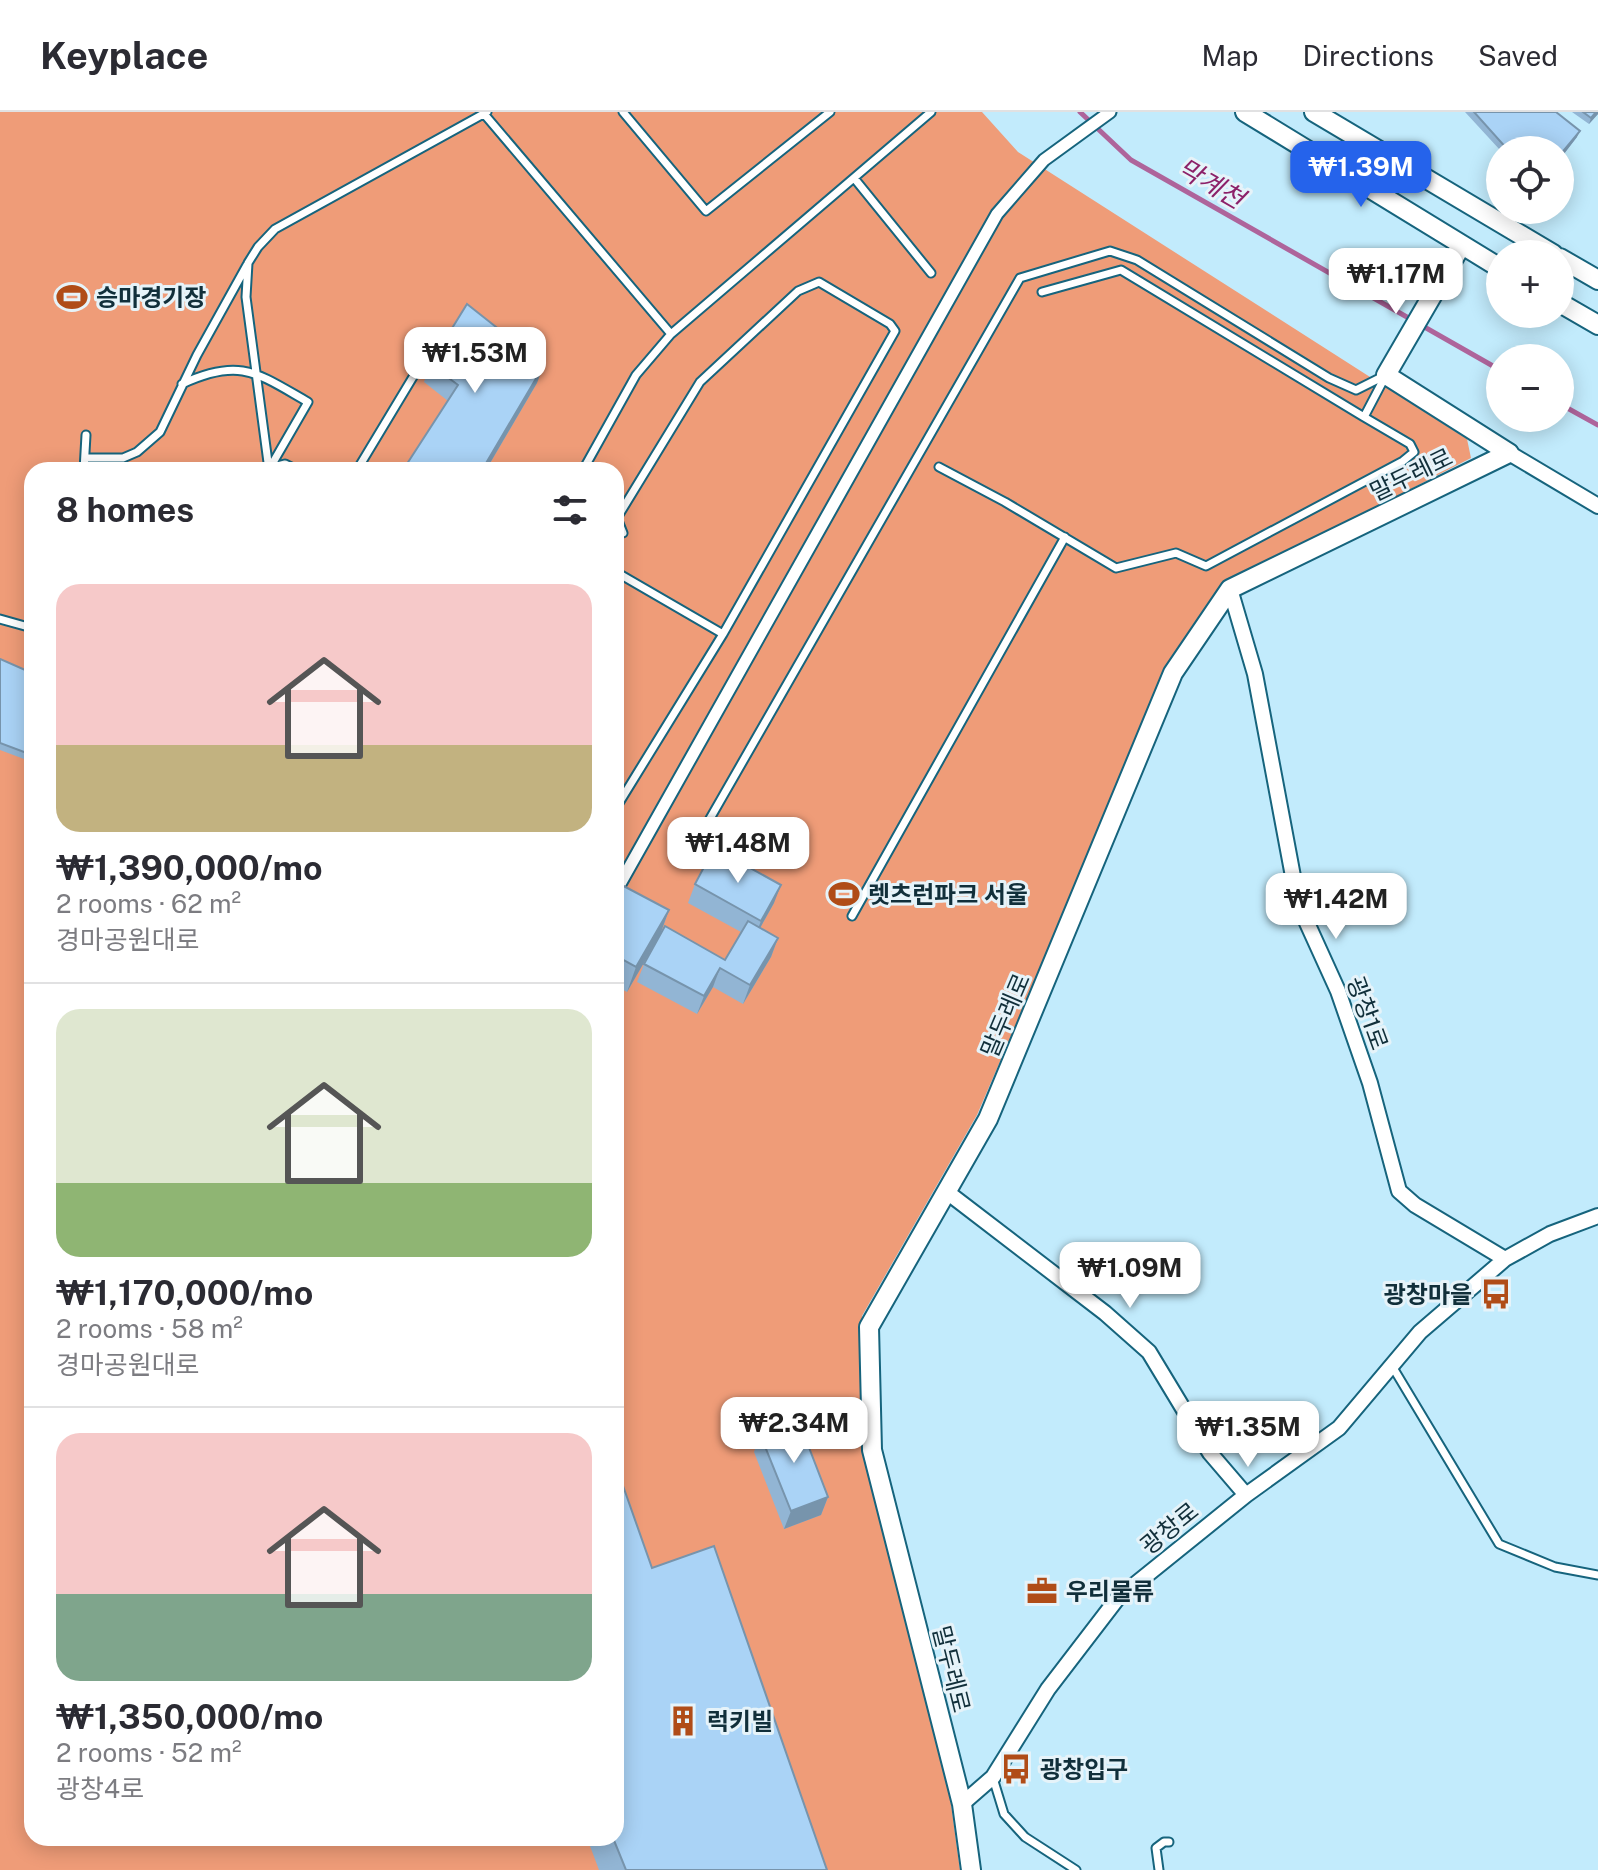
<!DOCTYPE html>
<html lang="en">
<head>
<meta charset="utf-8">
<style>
	:root { --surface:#fff; --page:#f2f2f3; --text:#2b2b33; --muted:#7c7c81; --line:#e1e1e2; --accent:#2563eb }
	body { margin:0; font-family:"Public Sans","Noto Sans KR",sans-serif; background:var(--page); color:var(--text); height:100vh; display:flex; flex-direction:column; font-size:30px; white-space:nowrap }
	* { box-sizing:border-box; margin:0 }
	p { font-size:26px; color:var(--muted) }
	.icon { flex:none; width:44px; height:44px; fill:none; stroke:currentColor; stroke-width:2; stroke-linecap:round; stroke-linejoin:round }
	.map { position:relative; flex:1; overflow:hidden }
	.drawer { position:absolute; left:24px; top:350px; width:600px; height:1384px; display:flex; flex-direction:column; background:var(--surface); border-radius:24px; box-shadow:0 4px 20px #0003 }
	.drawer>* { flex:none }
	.tools { position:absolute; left:1486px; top:24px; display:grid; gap:16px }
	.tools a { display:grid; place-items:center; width:88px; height:88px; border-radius:50%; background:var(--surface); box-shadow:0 4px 20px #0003; font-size:40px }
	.price { position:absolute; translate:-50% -68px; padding:0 18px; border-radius:16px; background:#fff; color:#222; font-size:26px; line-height:52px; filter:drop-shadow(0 2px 4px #0008) }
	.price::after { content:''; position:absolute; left:50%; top:48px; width:24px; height:18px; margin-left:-12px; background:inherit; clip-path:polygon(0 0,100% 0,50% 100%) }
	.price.on { background:var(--accent); color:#fff }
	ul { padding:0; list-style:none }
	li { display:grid; align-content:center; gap:16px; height:424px; padding:0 32px }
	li+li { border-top:2px solid var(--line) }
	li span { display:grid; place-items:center; height:248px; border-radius:24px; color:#555 }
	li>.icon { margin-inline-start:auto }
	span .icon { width:144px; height:144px; fill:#fffc; stroke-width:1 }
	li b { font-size:34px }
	h2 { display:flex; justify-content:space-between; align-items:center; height:96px; padding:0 32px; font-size:34px }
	header { display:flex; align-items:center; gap:48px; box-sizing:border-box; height:112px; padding:0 40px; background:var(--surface); border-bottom:2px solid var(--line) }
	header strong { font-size:38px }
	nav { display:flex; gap:44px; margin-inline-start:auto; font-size:28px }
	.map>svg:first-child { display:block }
</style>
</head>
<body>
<header>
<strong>Keyplace</strong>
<nav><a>Map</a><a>Directions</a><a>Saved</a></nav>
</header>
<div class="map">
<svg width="1598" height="1758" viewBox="0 0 1598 1758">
	<rect width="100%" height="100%" fill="#c2ebfc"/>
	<!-- green -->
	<path fill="#ef9c78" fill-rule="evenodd" d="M0 0H982L1018 40 1467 327 1471 346 1224 473 1167 561 977 1003 862 1204 861 1268 866 1339 946 1656 960 1758H0ZM32 358H616V1726H32Z"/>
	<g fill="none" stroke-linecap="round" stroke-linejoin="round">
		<!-- stream -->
		<path stroke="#ae649b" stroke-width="5" d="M1080 0 1131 48 1500 258
			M1560 292 1598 313"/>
		<!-- service casing -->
		<g stroke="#16647d" stroke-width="11">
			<path id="service" d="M623 0 706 99 830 0
				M485 3 671 222
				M854 66 931 161
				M1042 180 1121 158 1364 305 1385 265
				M182 272C240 245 257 261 308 290L271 354
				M85 346H123L137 340 160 320 197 243 247 153
				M939 355 1005 390 1116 456 1176 441 1206 454 1403 349 1414 340 1410 332 1364 305
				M270 356 285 352 297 358
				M84 358 86 323
				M269 358 246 185 248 151 258 135 275 117 487 0
				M357 358 425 245
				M583 358 636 263 671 222 931 0
				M616 460 723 522
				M0 507 32 516
				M619 691 723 522 895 219 890 212 819 170 798 179 700 270 617 406 623 421
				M700 724 1020 166 1110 139 1137 148 1329 266 1356 278 1384 264
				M852 804 1065 425
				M1392 1254 1499 1432 1555 1455 1598 1463
				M993 1666 1004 1702 1025 1725 1076 1758
				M1159 1758 1156 1736 1164 1730H1169"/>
		</g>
		<!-- pedestrian casing -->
		<g stroke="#16647d" stroke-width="15">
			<path id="pedestrian" d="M616 779 997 102 1044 48 1110 0"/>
		</g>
		<!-- minor casing -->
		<g stroke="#16647d" stroke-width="18">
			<path id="minor" d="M1509 341 1598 394
				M1230 477 1255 562 1298 791 1338 879 1370 971 1399 1079 1415 1093 1505 1147
				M947 1080 1105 1201 1149 1240 1210 1341 1246 1383
				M962 1692 993 1665 1048 1577 1117 1487 1246 1383 1339 1316 1420 1220 1505 1147 1550 1122 1598 1104"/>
		</g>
		<!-- tertiary casing -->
		<g stroke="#16647d" stroke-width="22">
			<path id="tertiary" d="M1245 0 1500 156
				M1314 0 1553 142
				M1461 134 1386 263 1509 341
				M1560 146 1598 168
				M1560 191 1598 213
				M971 1758 962 1692 872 1338 869 1215 988 1007 1173 561 1230 477 1509 341"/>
		</g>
		<!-- service -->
		<use href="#service" stroke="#fff" stroke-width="7"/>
		<!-- pedestrian -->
		<use href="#pedestrian" stroke="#fff" stroke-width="11"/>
		<!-- minor -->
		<use href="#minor" stroke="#fff" stroke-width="14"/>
		<!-- tertiary -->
		<use href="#tertiary" stroke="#fff" stroke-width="18"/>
	</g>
	<!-- wall -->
	<path fill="#92b5d4" d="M1465 0H1556L1577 25 1560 47V38H1500Z
		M1572 0H1598V2L1589 12Z
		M430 252 537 271 486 358H403L448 289 424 270Z
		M0 547 32 561V650L0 638Z
		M616 770 669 798 660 823 627 880 616 874Z
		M695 772 774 791 760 816 778 826 771 845 743 892 713 875 697 902 637 870 644 852 725 848 741 820 688 791Z
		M760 1322 828 1385 821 1403 784 1417 754 1340Z
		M652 1456 827 1758H599L587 1726H616Z"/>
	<!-- shaded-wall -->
	<path fill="#7794ac" d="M1596 0H1598V2L1589 12 1591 6Z
		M1580 19 1577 25 1560 47V43Z
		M544 253 537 271 486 358H482Z
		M781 773 774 791 754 827 761 809Z
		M669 798 660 823 627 880 636 855Z
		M778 826 771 845 743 892 750 873Z
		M720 856 713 875 697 902 704 884Z
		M828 1385 821 1403 784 1417 791 1399Z"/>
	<!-- building -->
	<path fill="#aad3f6" stroke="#7794ac" stroke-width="2" d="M1474 0H1556L1580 19 1560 43V38H1508Z
		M1583 0H1596L1591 6Z
		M467 192 544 253 482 358H403L458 273 430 252Z
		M0 547 32 561V643L0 631Z
		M714 736 781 773 761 809 695 772Z
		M616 770 669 798 636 855 616 844Z
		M748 809 778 826 750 873 720 856 704 884 644 852 665 814 725 848Z
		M798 1307 828 1385 791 1399 760 1322Z
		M616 1354 652 1456 714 1434 827 1758H626L613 1726H616Z"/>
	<!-- icons -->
	<defs>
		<g id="stadium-bare" transform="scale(2.4)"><path d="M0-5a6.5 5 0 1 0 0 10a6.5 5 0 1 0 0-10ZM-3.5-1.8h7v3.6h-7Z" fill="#b04c17" stroke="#e6f3f9" stroke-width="2.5" paint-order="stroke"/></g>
		<g id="bus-bare" transform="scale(2.4)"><path d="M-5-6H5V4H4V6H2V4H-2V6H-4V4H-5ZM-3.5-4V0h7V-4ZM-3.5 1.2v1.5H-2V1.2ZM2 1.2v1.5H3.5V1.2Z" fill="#b04c17" stroke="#e6f3f9" stroke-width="2.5" paint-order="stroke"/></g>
		<g id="office-bare" transform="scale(2.4)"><path d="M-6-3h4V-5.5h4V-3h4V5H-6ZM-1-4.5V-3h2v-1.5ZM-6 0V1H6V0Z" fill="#b04c17" stroke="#e6f3f9" stroke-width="2.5" paint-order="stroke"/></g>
		<g id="building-bare" transform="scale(2.4)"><path d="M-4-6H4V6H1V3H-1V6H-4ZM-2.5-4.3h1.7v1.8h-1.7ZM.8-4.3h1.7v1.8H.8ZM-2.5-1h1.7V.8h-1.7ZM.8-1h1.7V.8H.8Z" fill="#b04c17" stroke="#e6f3f9" stroke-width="2.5" paint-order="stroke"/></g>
	</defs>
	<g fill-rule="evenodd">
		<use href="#stadium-bare" x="72" y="185"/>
		<use href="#stadium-bare" x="844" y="782"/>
		<use href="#bus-bare" x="1496" y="1182"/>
		<use href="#office-bare" x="1042" y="1479"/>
		<use href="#building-bare" x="683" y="1609"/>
		<use href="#bus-bare" x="1016" y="1657"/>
	</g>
	<g text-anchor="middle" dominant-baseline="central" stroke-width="6" stroke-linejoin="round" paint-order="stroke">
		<!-- poi labels -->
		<g font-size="24" font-weight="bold" fill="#112f3a" stroke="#e6f3f9" text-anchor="start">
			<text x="96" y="185">승마경기장</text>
			<text x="868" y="782">렛츠런파크 서울</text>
			<text x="1472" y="1182" text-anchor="end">광창마을</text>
			<text x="1066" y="1479">우리물류</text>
			<text x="707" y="1609">럭키빌</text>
			<text x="1040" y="1657">광창입구</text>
		</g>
		<!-- street labels -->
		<g font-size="24" fill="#112f3a" stroke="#e6f3f9">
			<text transform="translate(1411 362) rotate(-26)">말두레로</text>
			<text transform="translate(1368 901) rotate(70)">광창1로</text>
			<text transform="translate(1005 903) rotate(-67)">말두레로</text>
			<text transform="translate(1169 1416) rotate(-39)">광창로</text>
			<text transform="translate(952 1557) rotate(76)">말두레로</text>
		</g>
		<!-- water labels -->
		<g font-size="26" font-style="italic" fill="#8c2169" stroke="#e6f3f9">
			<text transform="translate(1211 71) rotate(30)">막계천</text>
		</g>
	</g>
</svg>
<div class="tools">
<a><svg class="icon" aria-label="locate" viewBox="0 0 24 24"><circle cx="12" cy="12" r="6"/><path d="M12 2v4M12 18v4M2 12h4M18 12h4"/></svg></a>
<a>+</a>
<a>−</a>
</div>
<b class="price on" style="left:1361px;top:97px">₩1.39M</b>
<b class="price" style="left:1396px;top:204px">₩1.17M</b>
<b class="price" style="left:475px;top:283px">₩1.53M</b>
<b class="price" style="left:738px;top:773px">₩1.48M</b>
<b class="price" style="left:1336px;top:829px">₩1.42M</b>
<b class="price" style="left:1130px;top:1198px">₩1.09M</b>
<b class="price" style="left:794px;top:1353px">₩2.34M</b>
<b class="price" style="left:1248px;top:1357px">₩1.35M</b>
<section class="drawer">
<h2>8 homes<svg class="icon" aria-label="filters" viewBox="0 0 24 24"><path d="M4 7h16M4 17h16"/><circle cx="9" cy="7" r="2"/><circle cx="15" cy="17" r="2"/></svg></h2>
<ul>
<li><span style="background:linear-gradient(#f6c9c9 65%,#c2b280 0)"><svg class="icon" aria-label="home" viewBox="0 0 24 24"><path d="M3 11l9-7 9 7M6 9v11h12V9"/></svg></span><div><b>₩1,390,000/mo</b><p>2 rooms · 62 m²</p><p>경마공원대로</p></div></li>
<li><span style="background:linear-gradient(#dfe7d0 70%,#8fb573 0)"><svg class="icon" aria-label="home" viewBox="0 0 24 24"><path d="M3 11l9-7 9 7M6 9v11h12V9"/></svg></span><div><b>₩1,170,000/mo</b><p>2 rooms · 58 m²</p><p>경마공원대로</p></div></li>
<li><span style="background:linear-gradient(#f6c9c9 65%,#7fa58c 0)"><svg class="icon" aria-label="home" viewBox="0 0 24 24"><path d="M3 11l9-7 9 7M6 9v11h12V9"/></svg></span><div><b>₩1,350,000/mo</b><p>2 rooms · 52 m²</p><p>광창4로</p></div></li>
</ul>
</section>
</div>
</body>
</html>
